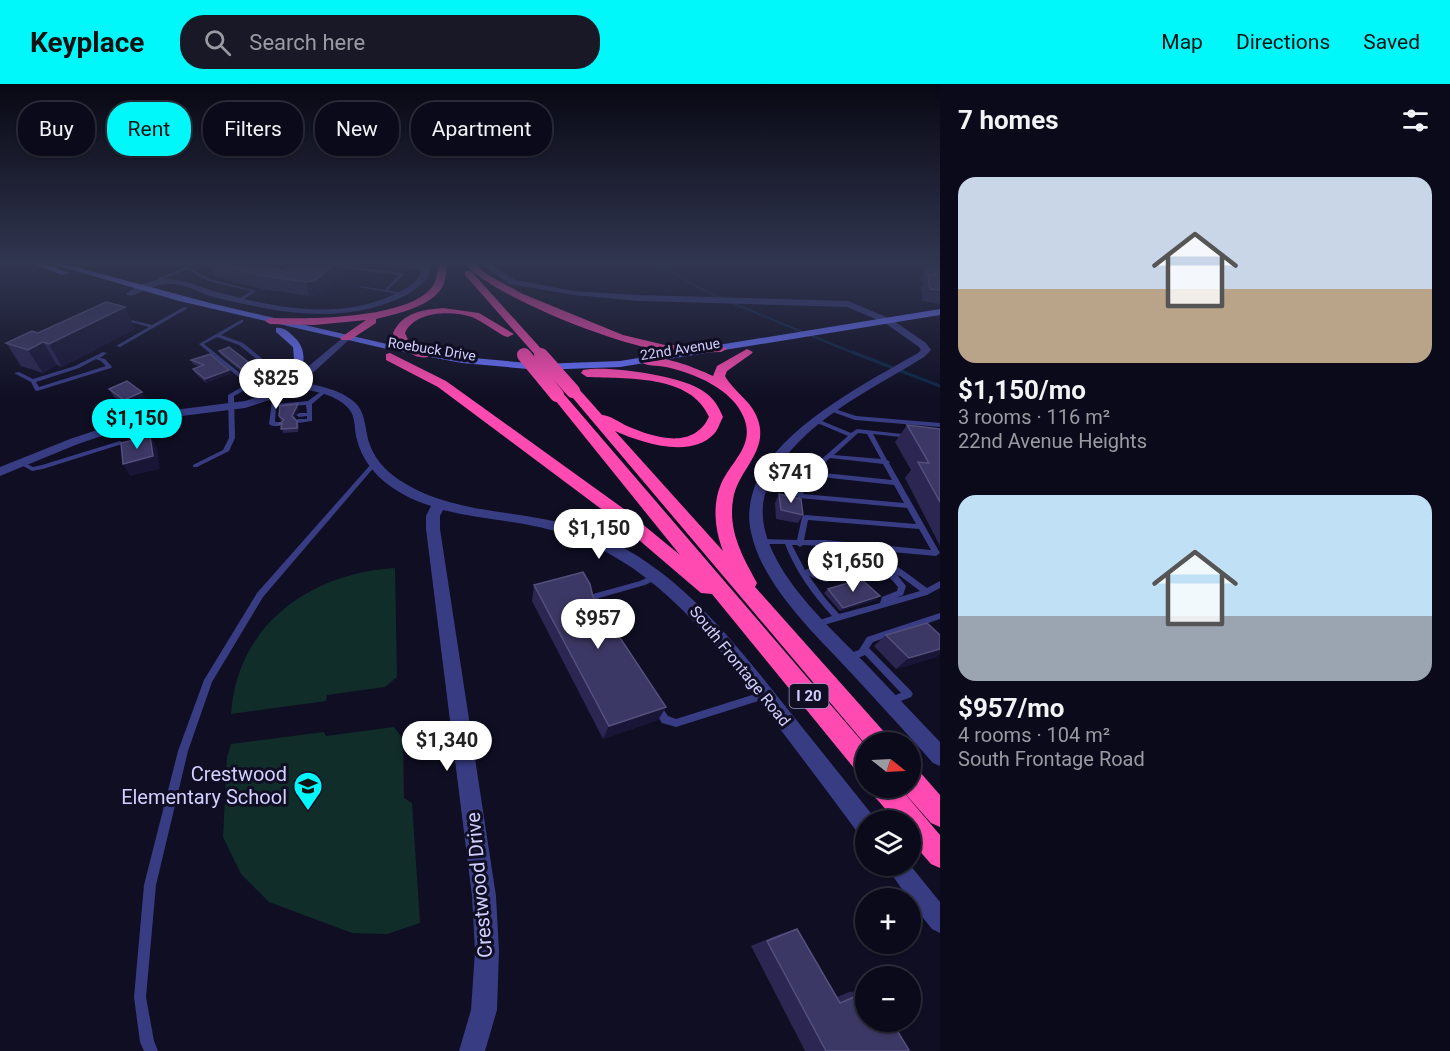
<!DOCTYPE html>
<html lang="en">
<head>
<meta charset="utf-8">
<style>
	:root { --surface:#0b0a1a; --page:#191827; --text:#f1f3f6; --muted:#9a9aa2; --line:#2b2b39; --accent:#00f8fb }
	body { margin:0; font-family:Roboto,sans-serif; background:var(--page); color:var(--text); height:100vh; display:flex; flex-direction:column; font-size:22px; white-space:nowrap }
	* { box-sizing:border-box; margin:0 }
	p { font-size:20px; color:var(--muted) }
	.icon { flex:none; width:33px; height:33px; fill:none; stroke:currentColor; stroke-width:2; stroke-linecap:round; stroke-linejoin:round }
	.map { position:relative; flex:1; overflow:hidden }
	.details { display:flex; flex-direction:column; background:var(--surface); width:510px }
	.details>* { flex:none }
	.banner { position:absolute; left:18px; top:18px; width:570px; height:54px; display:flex; gap:12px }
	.needle { width:39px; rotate:108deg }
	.tools { position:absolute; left:855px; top:648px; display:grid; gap:12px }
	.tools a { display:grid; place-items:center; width:66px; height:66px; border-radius:50%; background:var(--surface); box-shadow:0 2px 4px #0004,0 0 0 2px var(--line); font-size:30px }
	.price { position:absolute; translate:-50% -51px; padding:0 14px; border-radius:21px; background:#fff; color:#222; font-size:20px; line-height:39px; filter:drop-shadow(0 2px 3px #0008) }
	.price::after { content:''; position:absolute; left:50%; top:36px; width:18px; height:14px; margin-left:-9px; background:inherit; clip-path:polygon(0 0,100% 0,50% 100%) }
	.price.active { background:var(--accent); color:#111 }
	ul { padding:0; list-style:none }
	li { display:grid; align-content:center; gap:12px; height:318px; padding:0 18px }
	li span { display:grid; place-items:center; height:186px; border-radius:18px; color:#555 }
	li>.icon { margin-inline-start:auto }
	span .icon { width:108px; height:108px; fill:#fffc; stroke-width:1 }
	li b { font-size:26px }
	h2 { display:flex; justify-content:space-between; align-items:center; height:72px; padding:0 18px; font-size:26px }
	.tag { padding:0 21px; border-radius:24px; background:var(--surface); box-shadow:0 2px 4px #0004,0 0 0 2px var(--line); font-size:21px; line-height:54px }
	.tag.active { background:var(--accent); color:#111 }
	header { display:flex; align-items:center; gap:36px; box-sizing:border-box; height:84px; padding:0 30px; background:var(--accent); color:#111 }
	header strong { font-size:28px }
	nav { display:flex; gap:33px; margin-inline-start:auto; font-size:21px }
	.search { width:420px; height:54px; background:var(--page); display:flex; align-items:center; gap:15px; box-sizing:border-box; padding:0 21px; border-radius:24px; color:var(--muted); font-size:22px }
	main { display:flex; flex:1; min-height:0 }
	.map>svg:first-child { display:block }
</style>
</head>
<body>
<header>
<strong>Keyplace</strong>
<div class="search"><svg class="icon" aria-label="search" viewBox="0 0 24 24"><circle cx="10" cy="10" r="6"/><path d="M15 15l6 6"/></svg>Search here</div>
<nav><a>Map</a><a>Directions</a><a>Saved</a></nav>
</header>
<main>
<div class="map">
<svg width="940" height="967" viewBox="0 0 940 967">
	<rect width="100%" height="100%" fill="#0f0e23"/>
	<!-- green -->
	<path fill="#112d2a" d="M395 484 397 593 385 603 327 611 326 617 231 630C237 540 311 489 395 484Z
		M394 643 403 655 404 714 412 719 420 839 387 850 352 849 269 818 241 790 223 753 227 673 231 660 324 648 326 652Z"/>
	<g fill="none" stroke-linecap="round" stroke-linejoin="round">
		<!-- stream-far1 -->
		<path stroke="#0c2849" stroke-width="2" d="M658 180 693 201 725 216
			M732 219 856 270"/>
		<!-- stream -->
		<path stroke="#0c2849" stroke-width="3" d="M852 268 940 302"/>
		<!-- service -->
		<path fill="#383c83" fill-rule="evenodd" d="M315 180H325L403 189V191L388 206 405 210 403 211 358 203 360 202 384 206 399 191Z
			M187 183 210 195 256 207 241 217H239V215L251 207 208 197 187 185 162 196 161 199 158 198 159 194Z
			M184 223 188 224 120 263 116 262 149 243 123 236V234L152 241Z
			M241 236H243V238L221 251 243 259 270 281C264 298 248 304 234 312L235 354 229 367 197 383H193V381L223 366 229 354 228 311 247 300 199 260ZM217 253 239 261 264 281 260 290 251 298 204 260Z
			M103 268 107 269 100 274 105 275 112 283 111 284 37 307 35 306 31 298 14 289 19 288 33 295 75 282ZM96 275 101 277 106 282 39 303 36 298 79 284Z
			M323 306 325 307V309L312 320V337L298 339 295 337 298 335H307V332L299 333 296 331 299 329H307L306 321 276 323 275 338H280L283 340C280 343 272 343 269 340L273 310 278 311 277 320 308 317Z
			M832 324 856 332 940 339V343L855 336 830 327V325Z
			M817 335 851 349 857 345 911 351V353L909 354 873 350 887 376 890 378 889 379 940 469 936 472 825 462 803 461 800 463 797 461H792L805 486C819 480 833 473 848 469 878 463 905 489 927 504L940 497V504L927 511 817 543 814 542 813 540 814 538 832 532C812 510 796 488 785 460H761L758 459 757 457 758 455 797 456 802 433 805 431 916 440 907 424 799 414 796 412 800 404 766 391V389L768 388 802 400 807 390 813 383 781 371V369H785L817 379 848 352 815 338V336ZM858 349 867 350 881 375 834 371ZM830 374 883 380 892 396 814 388ZM812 392 894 401 904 419 803 410ZM808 436 919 445 931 466 825 456H804ZM850 474C867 473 881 480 894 489L879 481 863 480 826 492 815 488ZM863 486C880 487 887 489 898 503L897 507 882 513 880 519 839 530 825 514 809 492 826 498ZM897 491 900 492 920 507 896 514 903 511 906 502Z
			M120 357 123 359 122 360 43 385 32 387 18 379 21 377 33 383 42 381Z
			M374 378 377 380 376 381 263 513 212 598 188 667 156 801 146 913 154 957 158 967H144L140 958 134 913 144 801 178 667 204 596 257 509 372 379Z
			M657 489 660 490 661 492 660 494 645 501 599 514 595 519 596 521 595 523H589L587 518 593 510 640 497Z
			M940 529V535L873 558 869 564 911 607 913 610 911 613 891 621 888 620 886 617 888 614 901 609 865 571 848 578 845 577 844 574 845 571 859 566 867 553Z
			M765 607 768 608 770 611 768 614 676 643 662 639 651 622 653 619 656 618 659 619 668 632 676 635Z"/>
		<!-- minor -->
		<path fill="#383c83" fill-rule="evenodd" d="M384 180H431C431 198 413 208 398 215 338 241 275 228 213 213 200 209 187 201 174 200 157 198 145 208 130 212L126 210C136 201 154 195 168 195 185 195 201 204 217 208 271 223 334 236 388 213 402 207 417 201 422 186Z
			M481 180H490L515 196 574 207 639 211 848 217 891 235 926 259 931 266 924 273C871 306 800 338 770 397 737 462 824 537 865 579 890 605 915 632 940 658V682L933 679C907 650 880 620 853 591 817 552 762 502 751 448 747 431 750 414 756 399 781 342 866 299 918 269L921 266 919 263 885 239 847 223 639 217 574 211 509 200Z
			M292 296C312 301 335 303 352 316 367 327 364 345 370 361 376 378 390 391 406 400 459 432 527 425 585 446 669 477 723 544 778 613 810 653 842 693 874 733L875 736H866V751L858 749C827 707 796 666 765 625 712 555 660 487 576 454 533 437 487 437 443 426L440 432V445L496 812 499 867 497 926 485 967H459L471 926 475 867 472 812 426 445V432L431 422C399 412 366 391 357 356 354 346 356 333 349 325 335 308 307 307 288 301V297Z
			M910 781 940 818V849L932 845 910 818V814H908L886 782Z"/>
		<!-- tertiary -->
		<path fill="#383c83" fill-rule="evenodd" d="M346 251 351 254 305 296 279 313 245 324 166 334 134 341 78 360 0 392V383L70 355 127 336 166 327 245 317 271 309 298 291Z"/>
		<!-- secondary -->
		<path fill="#6771ff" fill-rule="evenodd" d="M34 180H45L69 189 62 191Z
			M52 180H64L214 220 387 260 462 273 539 280 620 277 940 225V231L620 283 539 286 462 279 387 265 179 217Z
			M276 244C283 243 288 247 293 252 309 265 304 285 296 301L287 299 294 274 293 263 276 248Z"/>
		<!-- motorway -->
		<path fill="#ff4bb1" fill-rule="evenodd" d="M439 180H448C446 186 446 193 444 199 436 222 396 230 376 235V239L350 256H342L340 254 366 236 314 241 270 240 265 237 270 234C306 235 417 236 435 198 437 193 437 185 439 180Z
			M465 180H475L488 191 523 210 623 251 665 261 721 262 727 265 721 268C703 268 684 269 666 267 621 263 494 213 465 180Z
			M465 187H471L545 269V273H537L465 191Z
			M443 224 479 229 514 250 508 253 504 252C494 246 483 238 472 233 452 226 414 227 405 249L409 258 428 269V273C413 276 399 262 393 249 403 228 422 226 443 224Z
			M747 265 753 268 751 270 727 287 725 292C734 308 752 317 758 336 769 368 737 386 733 416 728 448 743 473 757 499L755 503 886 650 889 658H866V661L567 307 568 304H578L602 331C611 332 619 338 627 342 655 354 693 366 709 333 691 290 626 295 587 293L581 289 583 286C608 281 683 292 703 307 714 314 718 322 723 333 720 338 718 346 714 350 690 375 642 359 615 347L723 467C715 446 712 421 721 400 731 377 755 362 744 334 733 305 694 289 666 283 657 281 646 283 640 277 653 266 699 285 713 292L717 282Z
			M390 269 446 297 624 425 680 471 551 311 557 307 562 308 866 662V693L858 689 712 510 701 509 612 433 438 303 386 276V270Z
			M910 684 919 687 940 711V743L931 739 901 705 910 704Z
			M872 704H900L940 751V784L931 780 910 756V736H895L875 713Z"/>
		<!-- motorway-bridge -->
		<path stroke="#ff4bb1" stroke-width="14" d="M524 271 557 311
			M541 271 573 307"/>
	</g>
	<!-- wall -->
	<path fill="#2b2652" d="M171 180H192V183Z
		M209 180H254L284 187 295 180H343L344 189 317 211 309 212 262 205 213 192Z
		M940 182V220L922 217 921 203 924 198 919 196 926 184Z
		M135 245 62 283 57 281 43 289 21 282 6 259 38 249Z
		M219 267 258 289 249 294 221 271Z
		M191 276 229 286 231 289 206 299 195 289 193 285 200 283 193 280Z
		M109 305 146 316 129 324 114 313Z
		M299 324 294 334 299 341 298 348 283 349 282 344H281L279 340 282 337 280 336 279 332Z
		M907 341 940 345V462L905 394 911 386 895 358Z
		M779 410 803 431 798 439 776 435 775 419Z
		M534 501 593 513 666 623 658 636 603 655 532 517Z
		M828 505 876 516 840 527 824 509Z
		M886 551H940V570L936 573 896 585 874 562Z
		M797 845 837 913 849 908 866 906V938L906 967H805L751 862 780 850Z"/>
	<!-- shaded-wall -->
	<path fill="#181537" d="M335 180H343L344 189 317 211 309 212 306 198Z
		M531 180H546L530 182Z
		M125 223 135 245 62 283 49 260Z
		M43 258 57 281 43 289 28 266Z
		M257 285 258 289 249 294 248 290Z
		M229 286 231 289 206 299 205 295Z
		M142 308 146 316 129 324 124 316Z
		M298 320 299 324 293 336 292 332Z
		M150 352 157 364 160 385 130 392 123 380Z
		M880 512 876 516 840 527 843 524Z
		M940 565V570L936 573 896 585 909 574Z
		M666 623 658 636 603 655 609 642Z"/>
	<!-- building -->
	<path fill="#3c3865" stroke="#54507d" stroke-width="1.5" d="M217 180H254L284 187 295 180H335L314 197 306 198 258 191Z
		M940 182V206L930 205 928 191 938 190 926 184Z
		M106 218 125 223 49 260 43 258 28 266 6 259 32 247 38 249Z
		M229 263 257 285 248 290 219 267Z
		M210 270 229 286 205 295 193 285 204 281 191 276Z
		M127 297 142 308 124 316 109 305Z
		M298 320 292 332 297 337V344L281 345 282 340H279L284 336 279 332 280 322Z
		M907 341 940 345V418L918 378 929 379Z
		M150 352 153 372 123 380 121 359Z
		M779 410 801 415 803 431 781 426Z
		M583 488 590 500 593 513 666 623 609 642 534 501Z
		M861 495 880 512 843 524 828 505Z
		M927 539 940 551V565L909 574 886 551Z
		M797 845 840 919 866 908V938H892L909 966 906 967H826L767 857Z"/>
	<!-- sky -->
	<linearGradient id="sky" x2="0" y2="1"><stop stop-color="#080813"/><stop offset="0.57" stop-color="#313650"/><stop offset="1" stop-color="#313650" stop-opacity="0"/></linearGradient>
	<rect width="940" height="315" fill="url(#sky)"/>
	<!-- icons -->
	<defs>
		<g id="school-pin" transform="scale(1.5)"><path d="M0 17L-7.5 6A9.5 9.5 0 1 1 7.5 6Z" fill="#00f8fb" stroke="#0f0e23"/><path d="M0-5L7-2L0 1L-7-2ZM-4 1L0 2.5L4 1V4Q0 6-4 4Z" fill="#111"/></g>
	</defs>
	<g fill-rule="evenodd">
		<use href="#school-pin" x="308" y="702"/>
	</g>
	<g text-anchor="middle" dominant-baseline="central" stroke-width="6" stroke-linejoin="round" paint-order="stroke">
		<!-- far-street labels -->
		<g font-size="14" fill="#d1d0ff" stroke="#0f0e23">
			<text transform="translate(432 265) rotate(9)">Roebuck Drive</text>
			<text transform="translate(680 265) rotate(-9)">22nd Avenue</text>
		</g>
		<!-- shield labels -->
		<rect fill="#0f0e23" stroke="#9796bd" stroke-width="1.5" x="789.5" y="600" width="39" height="24" rx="4.5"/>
		<g font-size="15" font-weight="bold" fill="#d1d0ff">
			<text x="809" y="612">I 20</text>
		</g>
		<!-- street labels -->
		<g font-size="16" fill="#d1d0ff" stroke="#0f0e23">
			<text transform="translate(740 582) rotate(51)">South Frontage Road</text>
		</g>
		<!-- near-poi labels -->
		<g font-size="20" fill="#d1d0ff" stroke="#0f0e23" text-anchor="end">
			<text x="287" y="690">Crestwood<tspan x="287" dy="23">Elementary School</tspan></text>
		</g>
		<!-- near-street labels -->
		<g font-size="20" fill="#d1d0ff" stroke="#0f0e23">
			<text transform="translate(479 801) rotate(-95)">Crestwood Drive</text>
		</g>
	</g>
</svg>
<div class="tools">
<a><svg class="needle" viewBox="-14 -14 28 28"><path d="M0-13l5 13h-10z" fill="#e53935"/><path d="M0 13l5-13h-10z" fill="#9a9aa2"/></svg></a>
<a><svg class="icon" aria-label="layers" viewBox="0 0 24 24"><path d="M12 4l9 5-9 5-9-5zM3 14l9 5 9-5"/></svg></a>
<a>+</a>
<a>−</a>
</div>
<b class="price" style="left:276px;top:326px">$825</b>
<b class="price active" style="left:137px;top:366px">$1,150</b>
<b class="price" style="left:791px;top:420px">$741</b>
<b class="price" style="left:599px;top:476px">$1,150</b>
<b class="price" style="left:853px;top:509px">$1,650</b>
<b class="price" style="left:598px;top:566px">$957</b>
<b class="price" style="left:447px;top:688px">$1,340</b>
<div class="banner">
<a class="tag">Buy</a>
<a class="tag active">Rent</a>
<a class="tag">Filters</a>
<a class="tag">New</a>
<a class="tag">Apartment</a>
</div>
</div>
<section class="details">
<h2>7 homes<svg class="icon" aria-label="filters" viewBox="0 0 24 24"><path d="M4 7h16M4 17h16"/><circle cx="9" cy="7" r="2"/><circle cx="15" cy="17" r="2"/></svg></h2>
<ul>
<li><span style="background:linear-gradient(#c9d6e8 60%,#b9a48a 0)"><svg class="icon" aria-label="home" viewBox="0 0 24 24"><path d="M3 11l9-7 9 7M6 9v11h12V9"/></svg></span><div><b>$1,150/mo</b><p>3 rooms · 116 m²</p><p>22nd Avenue Heights</p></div></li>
<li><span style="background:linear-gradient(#bfe0f5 65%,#9aa5b1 0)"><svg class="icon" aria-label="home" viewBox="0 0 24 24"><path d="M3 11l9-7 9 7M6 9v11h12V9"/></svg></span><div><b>$957/mo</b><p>4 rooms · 104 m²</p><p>South Frontage Road</p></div></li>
</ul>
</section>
</main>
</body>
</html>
